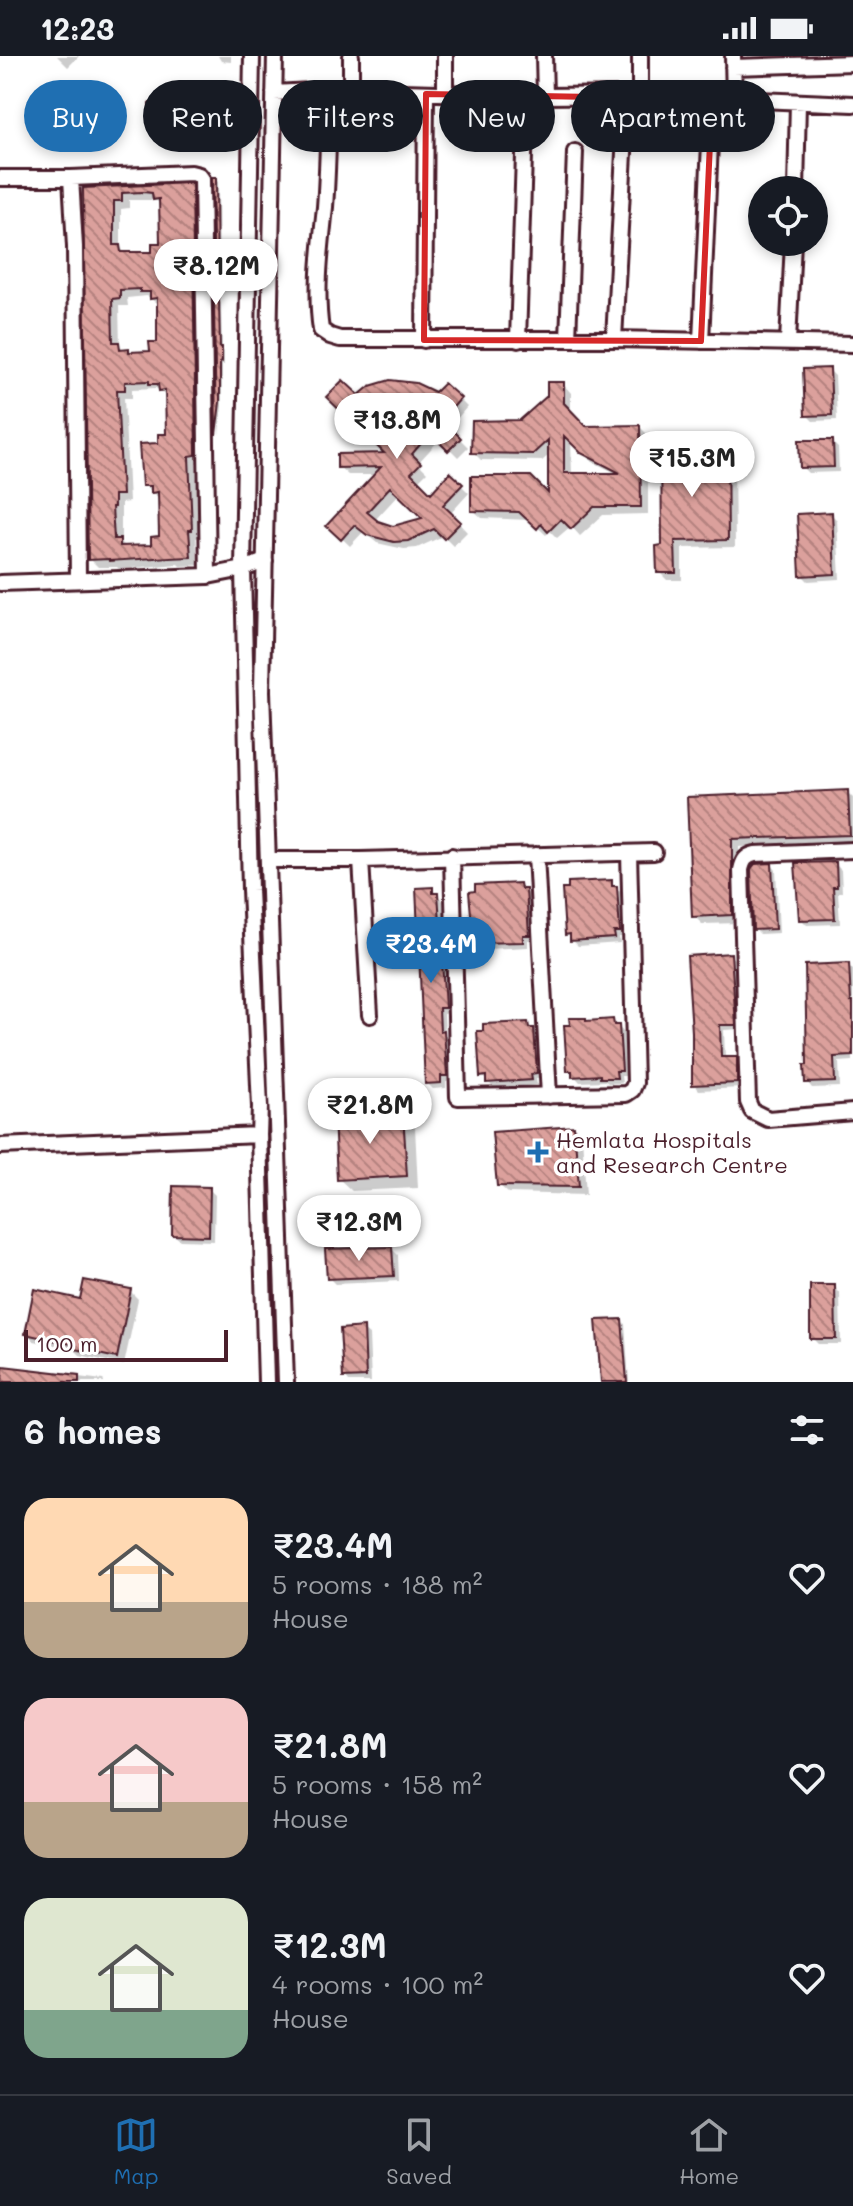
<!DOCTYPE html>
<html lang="en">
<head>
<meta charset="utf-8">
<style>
	:root { --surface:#171b24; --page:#20242c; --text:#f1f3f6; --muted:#9ea1a6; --line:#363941; --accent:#1f6fb2 }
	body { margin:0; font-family:Mali,sans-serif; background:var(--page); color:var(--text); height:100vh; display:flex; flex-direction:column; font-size:30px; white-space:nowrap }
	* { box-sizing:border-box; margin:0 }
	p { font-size:26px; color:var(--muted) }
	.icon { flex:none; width:44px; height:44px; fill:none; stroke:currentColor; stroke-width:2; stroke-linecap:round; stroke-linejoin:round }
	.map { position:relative; height:1326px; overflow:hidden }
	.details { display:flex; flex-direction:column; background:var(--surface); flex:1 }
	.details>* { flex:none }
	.hud { position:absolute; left:24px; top:24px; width:806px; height:72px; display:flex; gap:16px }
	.controls { position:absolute; left:748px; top:120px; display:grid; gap:16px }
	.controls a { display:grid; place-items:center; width:80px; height:80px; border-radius:50%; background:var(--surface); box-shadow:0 4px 12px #0003; font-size:40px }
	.scale { position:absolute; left:24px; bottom:20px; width:204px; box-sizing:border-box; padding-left:8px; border:4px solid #4a1f2b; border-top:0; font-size:22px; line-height:28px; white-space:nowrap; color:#4a1f2b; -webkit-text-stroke:6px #fff; paint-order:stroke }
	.price { position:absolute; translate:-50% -68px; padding:0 18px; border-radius:28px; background:#fff; color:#222; font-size:26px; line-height:52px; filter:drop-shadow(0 2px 4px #0008) }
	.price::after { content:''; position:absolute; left:50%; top:48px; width:24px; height:18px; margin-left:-12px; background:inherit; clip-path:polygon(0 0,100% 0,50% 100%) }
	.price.selected { background:var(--accent); color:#fff }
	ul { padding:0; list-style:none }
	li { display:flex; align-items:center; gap:24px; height:200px; padding:0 24px }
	li span { display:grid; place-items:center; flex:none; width:224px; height:160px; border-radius:24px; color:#555 }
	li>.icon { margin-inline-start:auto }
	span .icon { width:96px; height:96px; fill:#fffc; stroke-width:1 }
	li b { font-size:34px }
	h2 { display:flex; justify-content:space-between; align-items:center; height:96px; padding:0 24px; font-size:34px }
	.pill { padding:0 28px; border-radius:36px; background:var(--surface); box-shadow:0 4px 12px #0003; font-size:28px; line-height:72px }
	.pill.selected { background:var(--accent); color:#fff }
	.status { display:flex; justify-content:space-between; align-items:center; height:56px; padding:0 40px; background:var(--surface); direction:ltr }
	.status svg { height:22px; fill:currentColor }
	.tab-bar { display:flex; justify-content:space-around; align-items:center; height:112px; border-top:2px solid var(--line); background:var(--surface); font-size:22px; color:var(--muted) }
	.tab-bar a { display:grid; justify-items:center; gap:4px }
	.tab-bar .selected { color:var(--accent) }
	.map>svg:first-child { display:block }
</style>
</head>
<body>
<div class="status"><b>12:23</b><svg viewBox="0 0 49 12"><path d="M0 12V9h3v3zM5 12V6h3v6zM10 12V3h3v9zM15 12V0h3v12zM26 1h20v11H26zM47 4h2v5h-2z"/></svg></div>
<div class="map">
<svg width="853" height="1326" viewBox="0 0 853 1326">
	<defs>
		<pattern id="building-back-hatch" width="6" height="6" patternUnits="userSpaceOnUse" patternTransform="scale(2)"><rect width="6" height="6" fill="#dba09c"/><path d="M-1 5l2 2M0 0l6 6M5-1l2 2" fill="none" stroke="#b4827f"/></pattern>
	</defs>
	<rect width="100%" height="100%" fill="#fff"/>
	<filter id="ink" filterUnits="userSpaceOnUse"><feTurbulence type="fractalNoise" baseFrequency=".0125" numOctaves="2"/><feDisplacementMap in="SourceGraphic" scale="16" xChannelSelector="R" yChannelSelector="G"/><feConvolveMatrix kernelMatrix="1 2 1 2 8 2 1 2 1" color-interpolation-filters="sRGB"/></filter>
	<g filter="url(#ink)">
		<!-- shadow -->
		<path fill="#0003" fill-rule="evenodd" d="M57 0H79L68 11Z
			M218 0H231V6L221 5Z
			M159 49 163 52V63L190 60 193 64 194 72 154 77 151 73Z
			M214 123 218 126 219 245 221 247 222 293 224 296V309H222V350L219 379Z
			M191 129 199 138 204 407H196L199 481 196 482 198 509 180 510 178 508 119 513 117 511H98L90 503 85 133ZM129 144H156L161 149 162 189 155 198H126L121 192V153L129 152ZM147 240 159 249V288L152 297 132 298 120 290 119 250H128L127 242ZM156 332 167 341 168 380 144 429 160 443 161 482 153 491H126L121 486V447L129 446 124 342H132V333Z
			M829 314 835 320 837 364 813 365 807 359Z
			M563 328 571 337V358L585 372 640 371 648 379V458L603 459 580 480 571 470 557 482 550 475 546 479 530 464 482 462 473 454 550 442V398L542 405 481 404 473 396 520 366ZM571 385 591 405 620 419H572Z
			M436 338 459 343 467 351 449 372 468 391 458 401 440 383 418 407 427 416 417 426 431 440 461 429 469 437 450 458 467 476 453 490 443 480 417 492 404 493 377 487 363 476 350 490 329 470 377 419H348L339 411 388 399 359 342ZM400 437 425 463 393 472 374 465Z
			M832 386 838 392 839 416 808 417 802 411Z
			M726 391 734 399 735 491 682 492V524H667L659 516 664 491Z
			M831 458 837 464 840 523 808 525 802 519Z
			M847 736 853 742V786L739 791 740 867 702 868 694 860 690 743Z
			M835 808 841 814 842 836H838L840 868 807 869 801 863Z
			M772 809 776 814 779 877 760 878 755 873Z
			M611 826 622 838 625 881H619L620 887 578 890 567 878Z
			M520 829 531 841 534 884H528V891L486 893 475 880Z
			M432 833 443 845 446 888H441L442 909 447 914 449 943 450 957 444 958 445 979 449 982 452 1025 446 1026V1032L433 1033 427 1027Z
			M730 899 736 905 740 973 724 974 725 1003H736L741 1008 742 1032 699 1034 694 1028Z
			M848 909 853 914V1005L839 1006 840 1031 812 1032 807 1026 810 1011Z
			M585 964 588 966 613 965 624 977 627 1020H621L622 1027H608L605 1025 580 1026 569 1014Z
			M528 968 539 980 542 1023H536L537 1029 494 1032 482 1020Z
			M403 1059 415 1071 418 1132 352 1135 339 1123Z
			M574 1072 582 1080 586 1139 508 1137 499 1129Z
			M209 1133 215 1139 214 1185 180 1184 174 1179Z
			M392 1193 398 1199 399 1225 335 1228 329 1222Z
			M834 1231 840 1237 841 1288H818L812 1282Z
			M130 1235 138 1243 124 1309 80 1299 74 1293 34 1285 27 1277 82 1245Z
			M621 1265 625 1268 629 1326H603Z
			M363 1274 369 1279 371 1326H349L345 1321Z
			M5 1312 103 1324 105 1326H4Z"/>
		<!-- building -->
		<path fill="url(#building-back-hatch)" stroke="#4a1f2b" stroke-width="2" fill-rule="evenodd" d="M149 47H160V62L191 58 192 69 149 74Z
			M212 121H216L217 242H219L220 291H222V306L220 307V346L216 379Z
			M190 127 192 128 196 399 189 400 192 474H189L191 501 170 502V501L109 505V503L88 504 83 132ZM143 136 152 137 153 144 159 143 160 187H152V196H121L120 189H114V145H122V137ZM140 233V236H150V243L157 242V286H149L150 295 129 296V292L120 293 119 286H113L112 243 120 242V234ZM149 325V328H158L159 335 165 334 166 378H158V387L139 388 142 430H151V437L158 436 159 480 151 481V489L120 490V483H114L112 451H114V439H122L117 334H125V326Z
			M830 312 832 359 805 360 803 313Z
			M343 324 359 339 370 330 390 324 416 327 435 336 444 327 461 342 441 365H444L461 382 448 395 430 377 412 398 421 407 411 417 431 437 450 416 463 428 443 449 461 466 444 483 434 473 408 485 394 486 367 479 354 469 341 484 326 470 381 411 337 412V398L384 397 326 341ZM390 431 422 462 393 470 378 465 367 456Z
			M547 326H564V347L586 370 640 369 641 451H594L571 473 561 463 548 476 541 468 537 473 519 456 471 455V420H531L548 437V384L533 398 471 397 472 365 520 364 547 340ZM564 380 581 397 620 417H564Z
			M799 384H833L834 411 800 412Z
			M727 389 728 484 675 485 676 517H657L656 490 662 489 661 390Z
			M832 456 835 518 800 520 797 458Z
			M848 734 850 779 732 783V859L692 861 687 741Z
			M836 806 837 831H833L835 863 799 864 795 807Z
			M772 807 775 873 753 874 751 813 755 808Z
			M612 824V830H617L620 876H614L615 882 570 885V878L565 879 562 833H568V826Z
			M520 827 521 833H526L529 879H523V886L478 887V881H473L469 836 475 835V829Z
			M433 831V837H438L440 866 441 883H436L437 906H442L444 935 445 952H439L440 975 444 974 447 1020H441V1027L425 1028 416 832Z
			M731 897 736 969H720L721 1001H737V1027L692 1029V976L687 900Z
			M849 907 851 946H853V1000L834 1001 835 1026 805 1027 804 1009H807L805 909Z
			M569 962H586V965L613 963 614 969H619L622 1015H616L617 1022H600V1019L572 1021V1015H567L564 969H570Z
			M528 966 529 972H534L537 1017 531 1018 532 1024 486 1027V1020L480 1021 477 975H483V968Z
			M403 1057 407 1120 337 1124 334 1060Z
			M574 1070 579 1131 497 1130 492 1076Z
			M173 1130 210 1131 209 1180 172 1179Z
			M392 1191 394 1220 327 1223 325 1193Z
			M84 1224 131 1233 117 1302 70 1292 71 1288 25 1278 34 1233 80 1243Z
			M810 1229H835L836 1283H810Z
			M622 1263 627 1326H601L596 1264Z
			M364 1271 366 1321 343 1322 340 1273Z
			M3 1310 79 1319V1326H2Z"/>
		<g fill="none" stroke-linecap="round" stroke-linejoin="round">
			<!-- minor casing -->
			<g stroke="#4a1f2b" stroke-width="20">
				<path id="minor" d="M252 0 243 513 250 834 260 1051 259 1079 266 1326
					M275 0 262 635 286 1326
					M544 0 545 40
					M640 0V39
					M733 0 734 43
					M733 11 853 7
					M330 34C328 73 328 112 325 151 321 191 315 234 321 274L330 280 340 283H614L853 288
					M351 35V0
					M274 37 330 34 545 40 640 39 853 48
					M445 37V0
					M0 122H71L191 117 199 119 202 123 208 520
					M71 122 75 191 78 523
					M796 134 798 46
					M568 283 575 96
					M614 283 627 41
					M424 284 426 38
					M518 284 526 38
					M701 285 712 43
					M788 286 793 186
					M0 527 208 520 243 513 265 505
					M853 794 755 798C746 800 743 804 741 814L748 1046 752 1055 768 1063 853 1056
					M536 799 549 1040
					M452 800 458 1041 626 1038 632 1034 635 1027 629 797
					M268 804H361L654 796
					M361 804 370 959
					M0 1090 259 1079"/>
			</g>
			<!-- minor -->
			<use href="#minor" stroke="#fff" stroke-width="14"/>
		</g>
	</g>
	<!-- marked area -->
	<path fill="none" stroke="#d62828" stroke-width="6" stroke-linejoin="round" d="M426 38 712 43 701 285 424 284Z"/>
	<!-- markers -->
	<path fill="#1f6fb2" stroke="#fff" stroke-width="3" d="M534 1084h8v8h8v8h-8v8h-8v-8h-8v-8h8z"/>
	<g text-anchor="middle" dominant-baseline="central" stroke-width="7" stroke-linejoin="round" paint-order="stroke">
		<!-- poi labels -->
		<g font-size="22" fill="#4a1f2b" stroke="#fff" text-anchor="start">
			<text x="556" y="1083">Hemlata Hospitals<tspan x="556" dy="25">and Research Centre</tspan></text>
		</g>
	</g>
</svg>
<div class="controls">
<a><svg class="icon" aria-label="locate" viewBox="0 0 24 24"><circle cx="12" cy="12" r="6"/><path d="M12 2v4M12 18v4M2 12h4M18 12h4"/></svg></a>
</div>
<div class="scale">100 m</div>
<b class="price" style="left:216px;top:251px">₹8.12M</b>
<b class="price" style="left:397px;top:405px">₹13.8M</b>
<b class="price" style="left:692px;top:443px">₹15.3M</b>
<b class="price selected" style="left:431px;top:929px">₹23.4M</b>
<b class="price" style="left:370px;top:1090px">₹21.8M</b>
<b class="price" style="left:359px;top:1207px">₹12.3M</b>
<div class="hud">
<a class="pill selected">Buy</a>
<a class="pill">Rent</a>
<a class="pill">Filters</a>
<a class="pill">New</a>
<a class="pill">Apartment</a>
</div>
</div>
<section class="details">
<h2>6 homes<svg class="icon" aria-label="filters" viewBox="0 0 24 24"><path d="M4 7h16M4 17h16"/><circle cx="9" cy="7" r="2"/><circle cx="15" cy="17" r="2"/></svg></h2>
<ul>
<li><span style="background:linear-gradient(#ffd9b3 65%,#b9a48a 0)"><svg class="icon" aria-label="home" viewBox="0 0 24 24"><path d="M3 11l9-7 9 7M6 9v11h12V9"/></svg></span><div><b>₹23.4M</b><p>5 rooms · 188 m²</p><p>House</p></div><svg class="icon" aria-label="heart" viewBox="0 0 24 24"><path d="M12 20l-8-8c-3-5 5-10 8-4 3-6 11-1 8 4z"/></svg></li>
<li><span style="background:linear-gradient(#f6c9c9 65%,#b9a48a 0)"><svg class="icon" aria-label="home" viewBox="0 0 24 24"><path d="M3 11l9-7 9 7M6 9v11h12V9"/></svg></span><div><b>₹21.8M</b><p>5 rooms · 158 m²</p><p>House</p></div><svg class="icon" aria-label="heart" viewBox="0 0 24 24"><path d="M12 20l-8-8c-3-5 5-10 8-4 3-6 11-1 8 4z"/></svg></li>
<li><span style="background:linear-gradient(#dfe7d0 70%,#7fa58c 0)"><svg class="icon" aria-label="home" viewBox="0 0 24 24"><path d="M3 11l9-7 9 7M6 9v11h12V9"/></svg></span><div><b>₹12.3M</b><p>4 rooms · 100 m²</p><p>House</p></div><svg class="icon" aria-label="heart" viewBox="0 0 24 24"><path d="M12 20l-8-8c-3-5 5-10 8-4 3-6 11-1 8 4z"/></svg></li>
</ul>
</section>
<nav class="tab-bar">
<a class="selected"><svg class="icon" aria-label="map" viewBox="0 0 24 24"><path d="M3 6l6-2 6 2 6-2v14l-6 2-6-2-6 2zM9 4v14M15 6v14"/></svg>Map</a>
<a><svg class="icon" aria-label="saved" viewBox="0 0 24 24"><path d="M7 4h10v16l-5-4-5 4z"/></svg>Saved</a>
<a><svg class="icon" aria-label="home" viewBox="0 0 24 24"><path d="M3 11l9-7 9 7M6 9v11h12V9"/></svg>Home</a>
</nav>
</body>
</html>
